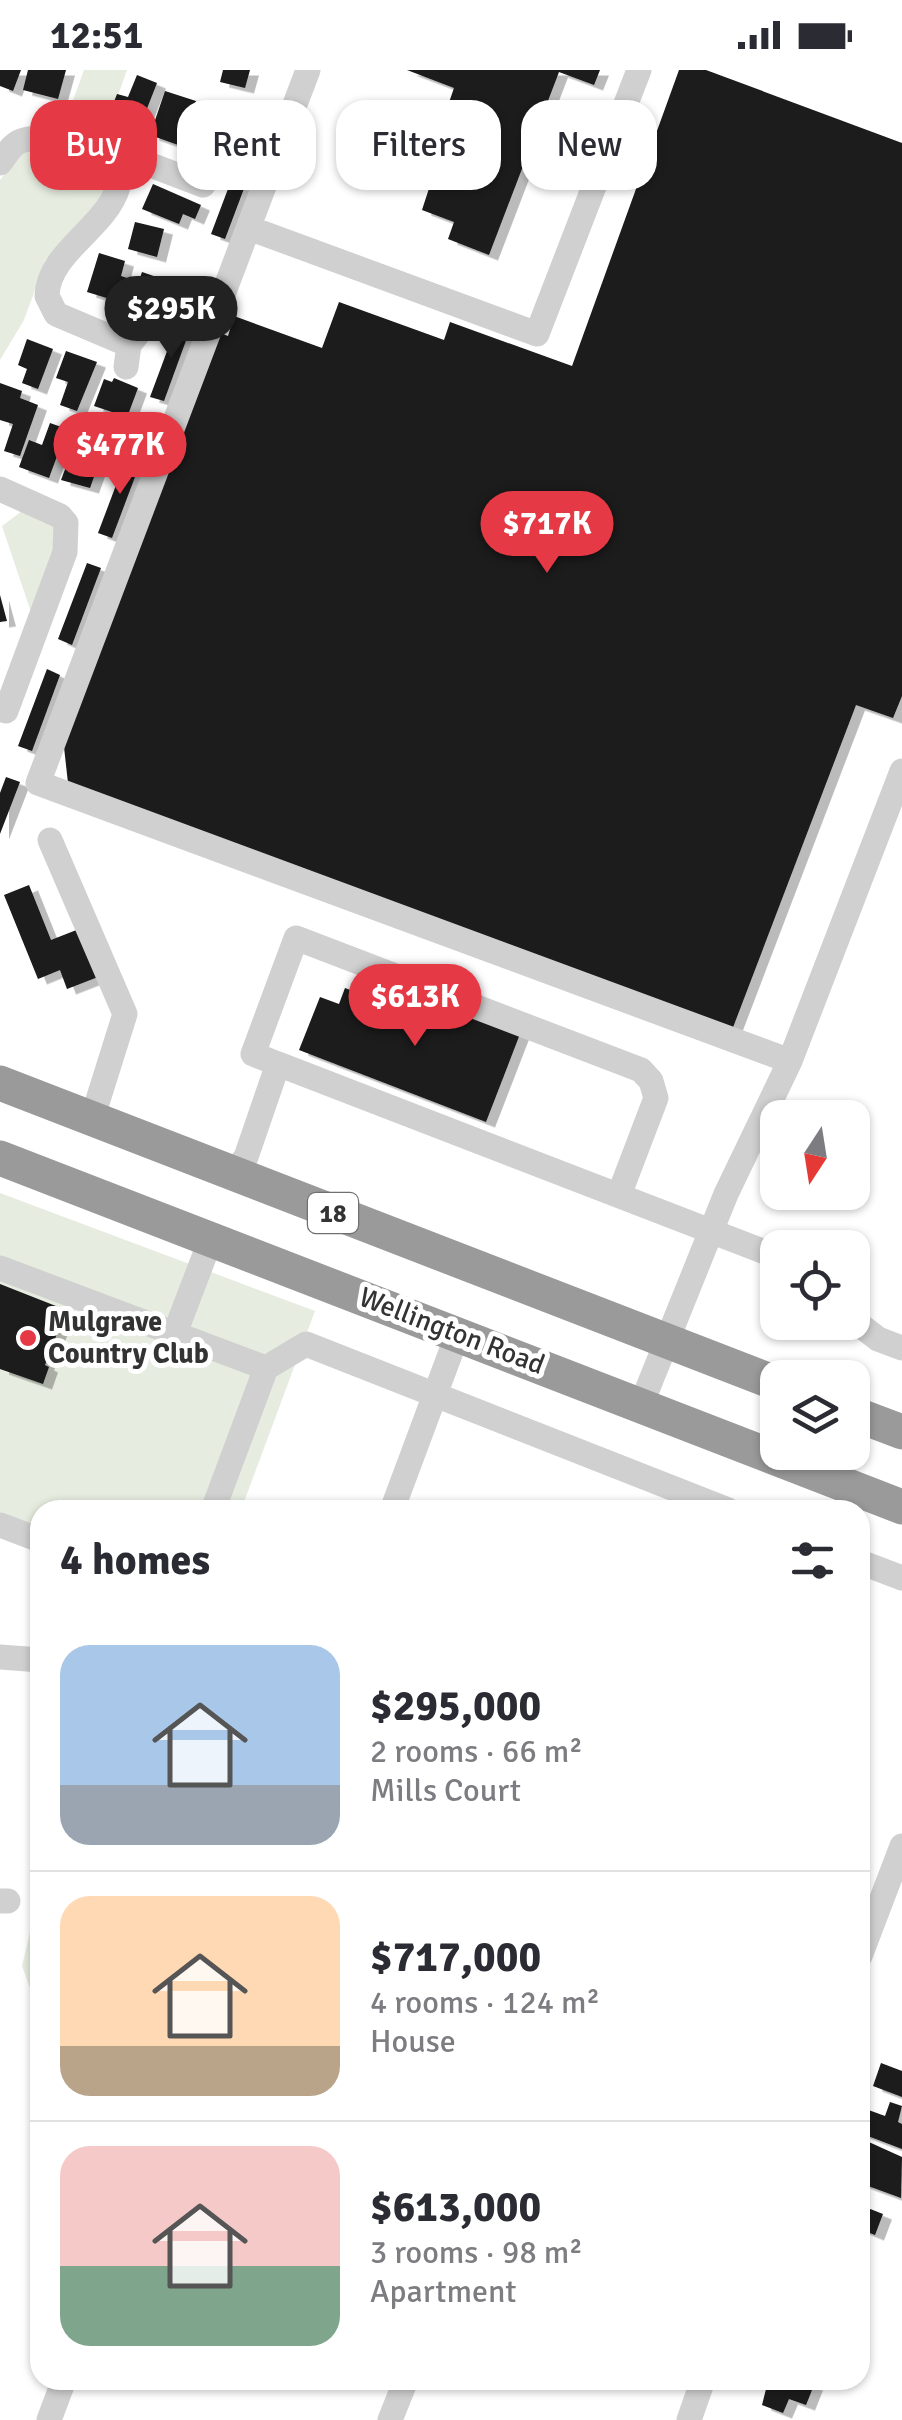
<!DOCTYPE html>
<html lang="en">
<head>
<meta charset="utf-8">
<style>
	:root { --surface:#fff; --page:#f2f2f3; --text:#2b2b33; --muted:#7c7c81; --line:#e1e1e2; --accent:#e63946 }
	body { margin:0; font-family:Signika,sans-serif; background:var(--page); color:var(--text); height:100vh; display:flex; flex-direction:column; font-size:38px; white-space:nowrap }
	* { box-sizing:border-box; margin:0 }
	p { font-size:32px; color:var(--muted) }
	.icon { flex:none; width:55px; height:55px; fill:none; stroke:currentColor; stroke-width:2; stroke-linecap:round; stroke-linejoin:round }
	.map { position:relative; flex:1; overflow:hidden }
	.panel { position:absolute; left:30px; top:1430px; width:840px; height:890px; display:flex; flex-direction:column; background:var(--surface); border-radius:30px; box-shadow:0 2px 8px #0004 }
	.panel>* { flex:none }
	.guide { position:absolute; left:30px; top:30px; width:842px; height:90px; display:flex; gap:20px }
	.needle { width:65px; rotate:192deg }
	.buttons { position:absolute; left:760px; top:1030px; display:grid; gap:20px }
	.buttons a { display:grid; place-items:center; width:110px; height:110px; border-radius:20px; background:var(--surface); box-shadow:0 2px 8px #0004; font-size:50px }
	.price { position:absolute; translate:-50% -85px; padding:0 22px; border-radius:35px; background:var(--accent); color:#fff; font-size:32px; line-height:65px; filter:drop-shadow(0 2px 5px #0008) }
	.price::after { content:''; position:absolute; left:50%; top:60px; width:30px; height:22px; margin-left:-15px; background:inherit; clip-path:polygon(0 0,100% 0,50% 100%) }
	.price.selected { background:#222; color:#fff }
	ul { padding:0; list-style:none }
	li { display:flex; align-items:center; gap:30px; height:250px; padding:0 30px }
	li+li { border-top:2px solid var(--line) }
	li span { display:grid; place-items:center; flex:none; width:280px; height:200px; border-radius:30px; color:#555 }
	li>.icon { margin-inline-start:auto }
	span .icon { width:120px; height:120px; fill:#fffc; stroke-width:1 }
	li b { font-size:42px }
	h2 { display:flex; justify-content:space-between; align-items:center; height:120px; padding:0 30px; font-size:42px }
	.tag { padding:0 35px; border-radius:30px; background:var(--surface); box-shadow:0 2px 8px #0004; font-size:35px; line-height:90px }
	.tag.selected { background:var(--accent); color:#fff }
	.status { display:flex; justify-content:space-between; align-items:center; height:70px; padding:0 50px; background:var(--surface); direction:ltr }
	.status svg { height:28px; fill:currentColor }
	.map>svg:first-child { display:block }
</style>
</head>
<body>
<div class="status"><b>12:51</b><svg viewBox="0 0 49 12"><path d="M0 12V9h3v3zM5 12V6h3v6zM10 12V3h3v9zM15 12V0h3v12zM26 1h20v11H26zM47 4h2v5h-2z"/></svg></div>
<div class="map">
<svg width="902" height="2350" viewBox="0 0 902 2350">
	<defs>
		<filter id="shadow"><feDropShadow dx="9" dy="5.5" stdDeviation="0" flood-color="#0004"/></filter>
	</defs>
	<rect width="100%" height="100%" fill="#fff"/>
	<!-- green -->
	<path fill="#e6ecdf" d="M84 0H127L105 62 66 50Z
		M25 78C52 78 99 91 114 114L103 137 46 190 24 250 0 290V110Z
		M22 441 49 449 60 465 32 545 2 456Z
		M0 1123 315 1241 241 1440H40V1480L0 1466Z
		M40 1820V1945L22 1896Z"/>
	<!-- building -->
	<path fill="#1a1a1a" filter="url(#shadow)" d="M0 0H21L13 21 0 16Z
		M28 0H66L58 29 23 20Z
		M223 0H250L245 18 220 12Z
		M407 0H600L594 15 559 2 489 185 448 169 454 152 422 140 434 103 426 99 454 18Z
		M679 0H706L902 73V626L893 648 856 635 732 960 68 713 62 659 215 261 228 266 234 246 322 278 339 232 444 270 450 252 572 296Z
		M137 5 157 13 137 64 106 52 117 24 128 27Z
		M165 21 196 31 181 76 150 65Z
		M224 51 237 56 225 94 191 83 201 52 221 58Z
		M240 87 254 92 225 169 211 164Z
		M153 114 201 135 195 149 183 144 179 154 142 139Z
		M135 152 164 159 157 187 128 179Z
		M99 183 125 191 121 206 130 209 123 233 87 222Z
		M142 202 171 212 161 238 133 228Z
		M179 249 192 254 164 331 150 327Z
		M27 269 53 279 38 319 22 313 27 299 18 295Z
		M66 281 97 292 77 341 60 335 68 312 56 308Z
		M114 308 138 318 122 361 107 355 112 342 94 336 104 309 112 312Z
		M0 313 22 321 20 328 38 335 20 386 4 381 13 354 0 350Z
		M50 353 67 359 49 408 19 397 29 370 42 375Z
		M90 367 106 373 90 418 61 410 72 381 83 385Z
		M127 386 141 391 112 468 98 463Z
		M87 493 101 498 72 575 58 569Z
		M0 525 7 551 0 552Z
		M47 599 60 605 32 681 18 676Z
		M6 707 20 712 0 764V723Z
		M29 815 51 870 79 859 98 907 67 919 60 900 38 909 4 825Z
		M345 918 415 945 422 927 520 964 486 1052 299 980 320 927 339 934Z
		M0 1214 66 1240 45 1295 49 1297 43 1314 0 1299Z
		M881 1993 902 2001V2027L873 2016Z
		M890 2032 902 2036 898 2052 902 2054V2079L860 2063 863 2038 885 2046Z
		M860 2068 902 2087 901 2128 860 2113Z
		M860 2135 883 2144 875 2165 860 2159Z
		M763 2310H799L814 2315 806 2335 789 2329 783 2343 762 2335 767 2315Z"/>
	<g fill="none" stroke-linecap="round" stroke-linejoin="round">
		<!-- minor -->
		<path stroke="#d0d0d0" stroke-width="25" d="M308 0 38 713 790 991
			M0 93C6 85 12 74 21 71 45 61 128 82 118 117 106 158 48 182 47 226L56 244 129 275
			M117 98 148 94 203 115
			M249 158 537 264 639 0
			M126 297 129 275 152 246
			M0 419 60 446 66 453 65 482 6 641
			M50 770 125 944 92 1049
			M278 994 778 1187
			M232 1105 246 1087 278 994 253 984 296 868 641 1000 651 1011 656 1028 619 1125
			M0 1198 266 1298 213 1440
			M852 1249 878 1269 902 1278
			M175 1263 212 1166
			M266 1298 306 1274 728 1440
			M641 1335 726 1124 790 991 902 701
			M392 1440 458 1263
			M0 1455 40 1470
			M860 1492 902 1508
			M0 1587 40 1590
			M0 1831H8
			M860 1886 902 1776
			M49 2350 64 2310
			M390 2350 406 2310
			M689 2350 703 2310"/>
		<!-- highway -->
		<path stroke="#9a9a9a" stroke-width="35" d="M0 1013 778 1314
			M0 1088 902 1437
			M852 1343 902 1362"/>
	</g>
	<!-- markers -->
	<circle fill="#e63946" stroke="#fff" stroke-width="4" cx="28" cy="1268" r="10"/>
	<g text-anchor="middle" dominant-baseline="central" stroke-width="10" stroke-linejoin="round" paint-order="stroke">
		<!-- shield labels -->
		<rect fill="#fff" stroke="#707070" stroke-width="2.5" x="308" y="1123" width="50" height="40" rx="8"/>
		<g font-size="25" font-weight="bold" fill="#333">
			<text x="333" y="1143">18</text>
		</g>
		<!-- poi labels -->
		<g font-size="28" font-weight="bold" fill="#333" stroke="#fff" text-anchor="start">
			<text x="48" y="1252">Mulgrave<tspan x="48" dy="32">Country Club</tspan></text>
		</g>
		<!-- street labels -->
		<g font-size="28" fill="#333" stroke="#fff">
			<text transform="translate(452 1261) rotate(21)">Wellington Road</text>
		</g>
	</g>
</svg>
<div class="buttons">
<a><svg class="needle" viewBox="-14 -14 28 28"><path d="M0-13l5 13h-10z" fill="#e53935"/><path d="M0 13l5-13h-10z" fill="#7c7c81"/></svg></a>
<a><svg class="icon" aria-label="locate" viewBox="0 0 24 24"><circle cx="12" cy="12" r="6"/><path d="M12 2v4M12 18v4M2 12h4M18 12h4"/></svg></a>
<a><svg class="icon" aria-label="layers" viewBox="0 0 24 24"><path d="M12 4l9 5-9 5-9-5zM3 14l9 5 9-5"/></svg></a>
</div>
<b class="price selected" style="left:171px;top:291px">$295K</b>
<b class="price" style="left:120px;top:427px">$477K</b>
<b class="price" style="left:547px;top:506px">$717K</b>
<b class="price" style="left:415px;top:979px">$613K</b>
<div class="guide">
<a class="tag selected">Buy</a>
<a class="tag">Rent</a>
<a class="tag">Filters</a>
<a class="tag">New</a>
</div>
<section class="panel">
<h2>4 homes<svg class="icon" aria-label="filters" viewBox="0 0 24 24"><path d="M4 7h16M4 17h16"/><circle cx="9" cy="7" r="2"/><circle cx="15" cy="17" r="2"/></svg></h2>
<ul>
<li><span style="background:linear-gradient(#a9c7e8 70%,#9aa5b1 0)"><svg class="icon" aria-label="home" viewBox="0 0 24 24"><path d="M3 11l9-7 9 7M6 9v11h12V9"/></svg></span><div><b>$295,000</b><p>2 rooms · 66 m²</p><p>Mills Court</p></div></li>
<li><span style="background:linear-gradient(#ffd9b3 75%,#b9a48a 0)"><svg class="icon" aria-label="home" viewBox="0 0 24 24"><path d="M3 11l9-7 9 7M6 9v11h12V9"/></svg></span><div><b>$717,000</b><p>4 rooms · 124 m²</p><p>House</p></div></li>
<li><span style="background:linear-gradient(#f6c9c9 60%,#7fa58c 0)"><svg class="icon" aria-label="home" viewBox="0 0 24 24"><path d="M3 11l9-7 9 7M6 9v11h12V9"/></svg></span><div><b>$613,000</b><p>3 rooms · 98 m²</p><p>Apartment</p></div></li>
</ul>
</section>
</div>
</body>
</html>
